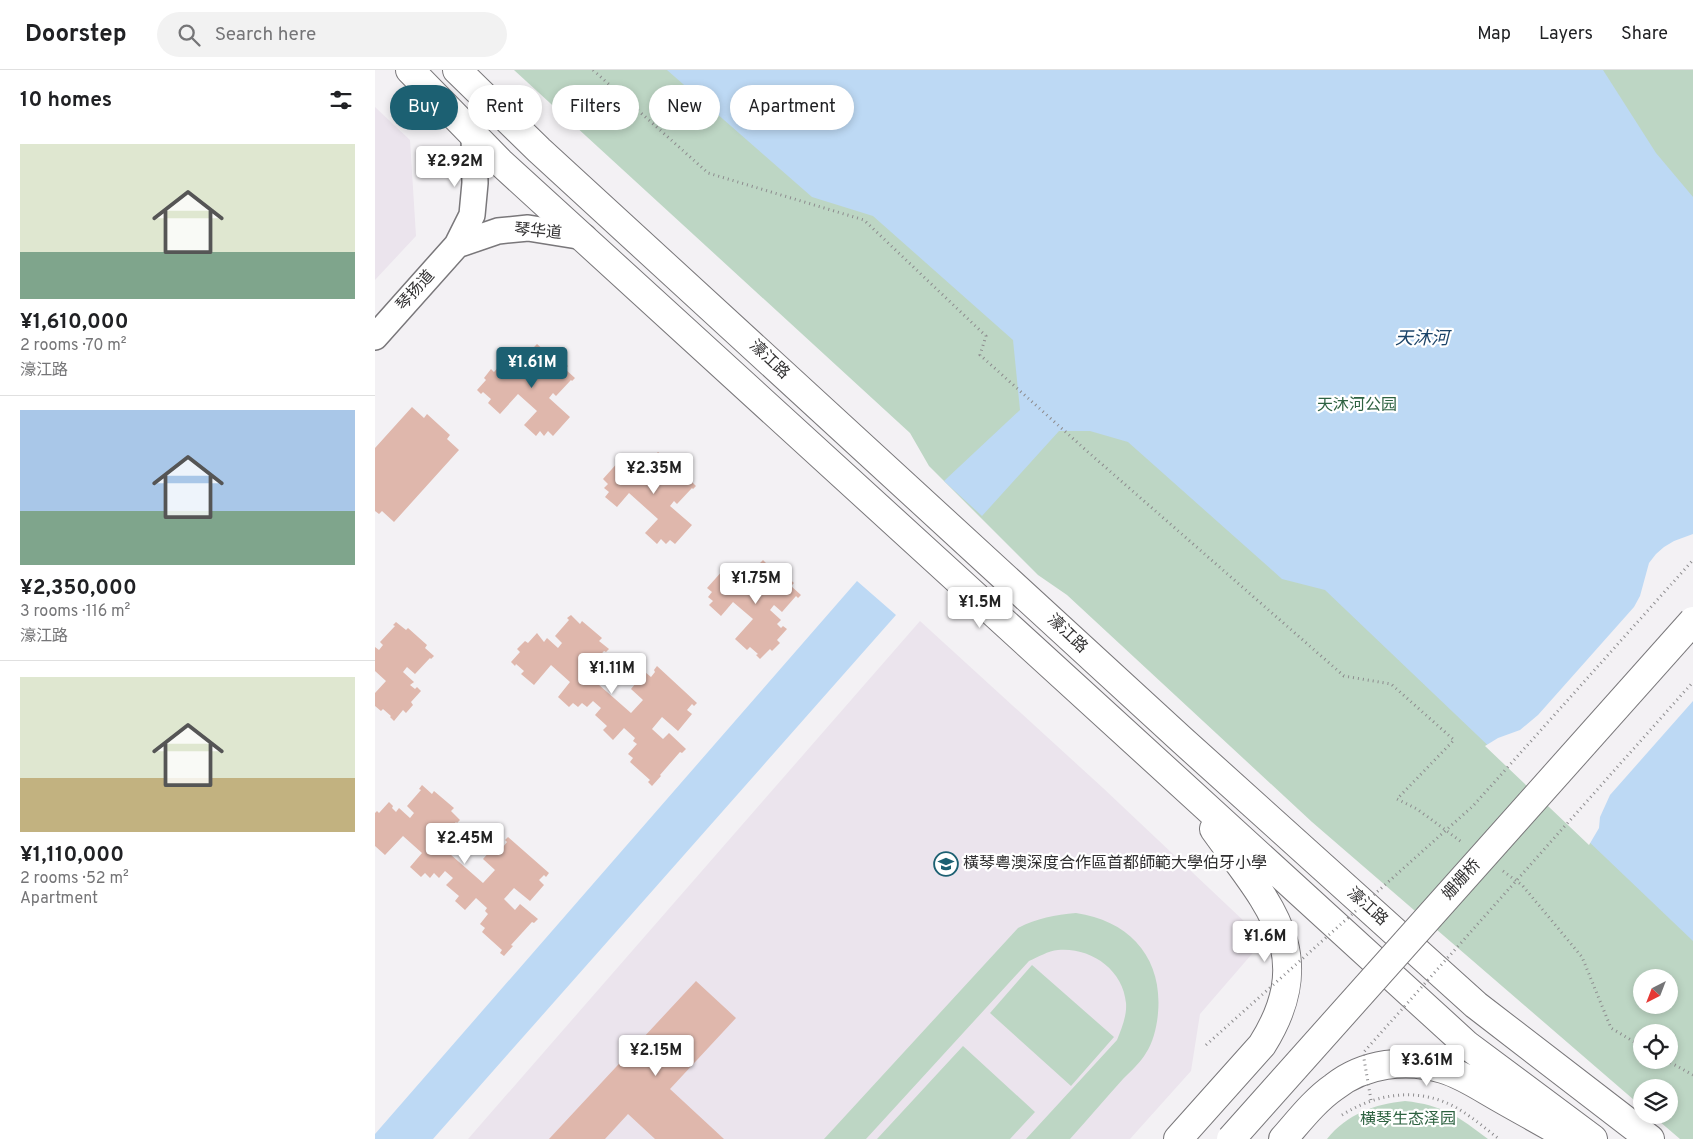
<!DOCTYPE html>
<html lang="en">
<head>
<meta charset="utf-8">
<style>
	:root { --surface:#fff; --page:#f2f2f2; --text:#202124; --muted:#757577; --line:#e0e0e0; --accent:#1c6072 }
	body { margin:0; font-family:Overpass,"Noto Sans SC",sans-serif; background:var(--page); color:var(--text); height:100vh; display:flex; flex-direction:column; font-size:19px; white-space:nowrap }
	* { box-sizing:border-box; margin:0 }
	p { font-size:16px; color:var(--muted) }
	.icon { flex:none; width:28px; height:28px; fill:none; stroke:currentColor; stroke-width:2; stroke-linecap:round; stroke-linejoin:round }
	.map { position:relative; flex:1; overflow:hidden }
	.drawer { display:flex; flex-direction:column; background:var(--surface); width:375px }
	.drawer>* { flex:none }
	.top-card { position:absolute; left:15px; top:15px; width:475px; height:45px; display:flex; gap:10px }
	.needle { width:32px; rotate:222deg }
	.buttons { position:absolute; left:1258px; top:899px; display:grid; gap:10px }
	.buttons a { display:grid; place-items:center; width:45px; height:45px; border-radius:50%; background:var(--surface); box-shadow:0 2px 8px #0003; font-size:25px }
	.price { position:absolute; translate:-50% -42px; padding:0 11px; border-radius:5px; background:#fff; color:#222; font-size:16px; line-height:32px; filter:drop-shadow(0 1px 2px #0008) }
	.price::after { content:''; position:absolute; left:50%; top:30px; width:15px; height:11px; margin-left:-8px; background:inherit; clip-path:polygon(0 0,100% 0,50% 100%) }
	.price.on { background:var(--accent); color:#fff }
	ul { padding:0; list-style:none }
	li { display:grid; align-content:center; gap:10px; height:265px; padding:0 20px }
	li+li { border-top:1px solid var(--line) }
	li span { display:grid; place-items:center; height:155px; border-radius:0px; color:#555 }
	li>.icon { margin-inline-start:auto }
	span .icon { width:90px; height:90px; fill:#fffc; stroke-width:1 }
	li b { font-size:21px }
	h2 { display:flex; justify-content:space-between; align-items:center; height:60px; padding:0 20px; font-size:21px }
	.chip { padding:0 18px; border-radius:22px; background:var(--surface); box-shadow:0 2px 8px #0003; font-size:18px; line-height:45px }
	.chip.on { background:var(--accent); color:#fff }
	header { display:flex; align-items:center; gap:30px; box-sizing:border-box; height:70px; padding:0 25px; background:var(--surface); border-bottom:1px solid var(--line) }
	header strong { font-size:24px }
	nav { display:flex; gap:28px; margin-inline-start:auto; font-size:18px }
	.search { width:350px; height:45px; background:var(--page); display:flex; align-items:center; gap:12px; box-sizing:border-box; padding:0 18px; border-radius:28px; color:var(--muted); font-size:19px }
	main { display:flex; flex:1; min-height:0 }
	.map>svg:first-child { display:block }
</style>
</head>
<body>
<header>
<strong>Doorstep</strong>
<div class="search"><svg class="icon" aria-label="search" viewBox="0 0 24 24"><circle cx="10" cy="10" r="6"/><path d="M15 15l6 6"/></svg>Search here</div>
<nav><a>Map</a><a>Layers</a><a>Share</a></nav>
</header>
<main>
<section class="drawer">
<h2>10 homes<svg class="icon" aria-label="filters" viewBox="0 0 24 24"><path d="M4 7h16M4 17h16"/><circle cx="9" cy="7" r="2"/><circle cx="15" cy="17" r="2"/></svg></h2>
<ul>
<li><span style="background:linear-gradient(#dfe7d0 70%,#7fa58c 0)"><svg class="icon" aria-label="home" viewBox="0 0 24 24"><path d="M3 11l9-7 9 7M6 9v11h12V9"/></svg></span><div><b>¥1,610,000</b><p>2 rooms · 70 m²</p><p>濠江路</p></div></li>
<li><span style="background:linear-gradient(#a9c7e8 65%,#7fa58c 0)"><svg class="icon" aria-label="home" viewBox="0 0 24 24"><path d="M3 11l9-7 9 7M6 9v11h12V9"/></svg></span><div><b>¥2,350,000</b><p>3 rooms · 116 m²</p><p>濠江路</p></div></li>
<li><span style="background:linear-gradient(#dfe7d0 65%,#c2b280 0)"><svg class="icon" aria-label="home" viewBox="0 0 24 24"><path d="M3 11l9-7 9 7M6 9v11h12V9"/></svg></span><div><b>¥1,110,000</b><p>2 rooms · 52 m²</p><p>Apartment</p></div></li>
</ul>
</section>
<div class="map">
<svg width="1318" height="1069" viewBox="0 0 1318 1069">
	<rect width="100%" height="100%" fill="#f3f1f4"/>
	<!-- built -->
	<path fill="#ebe4ed" d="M0 37 35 70 41 166 0 210Z
		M545 551 728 718 889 870 825 944 816 1001 755 1069H93Z"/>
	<!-- green -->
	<path fill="#bdd6c4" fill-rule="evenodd" d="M139 0H1318V1069H1305L1277 1045H1294V1018H1266V1036L937 752 692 525 663 505 554 396 535 363ZM1266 908H1294V935H1266ZM1266 962H1294V990H1266Z
		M701 843C755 851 788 888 783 943 782 956 778 973 771 983 765 993 756 1001 748 1009 730 1029 713 1049 695 1069H651L742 970C747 958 752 945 751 933 748 899 715 877 683 880 673 881 663 887 654 891L491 1069H449L643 858C662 848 680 845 701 843Z
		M657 895 739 967 696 1016 615 943Z
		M588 976 660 1042 635 1069H502Z
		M1030 1031C1068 1035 1084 1047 1113 1069H952C972 1044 1000 1034 1030 1031Z"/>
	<!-- water -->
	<path fill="#bdd9f4" d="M292 0H1228L1281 83 1318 127V871L950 520 907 509 753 372 715 361H684L607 446 569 411 645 340 638 270 498 146 437 127Z
		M482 511 521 545 58 1069H0V1064Z"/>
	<!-- pier -->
	<path fill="#f3f1f4" d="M1318 464V631L1235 725 1225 747 1224 758 1214 775 1110 676 1123 668 1145 660 1163 645 1259 537 1265 526 1274 493 1281 484 1289 477 1299 471Z"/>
	<!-- building -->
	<path fill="#dfb7ac" d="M162 274 171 282 174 279 193 296 190 299 200 308 197 311 196 310 181 326 178 323 174 328 195 347 178 366 173 361 169 366 165 361 161 366 149 355 162 341 143 324 125 344 113 333 116 329 108 322 106 324 102 320 111 310 109 308 116 299 119 302 129 291 133 294 131 296 135 300 139 297 150 306 154 301 146 294 161 278 159 277Z
		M37 337 49 348 52 344 75 365 72 369 84 380 19 452 7 441 4 444 0 441V378Z
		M283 382 293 390 295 387 314 405 312 407 321 416 318 419 317 418 302 434 299 431 295 436 317 455 300 474 295 470 291 474 286 469 282 474 270 463 283 449 254 423 242 437 230 427 234 422 229 418 233 414 228 409 245 390 266 410 270 405 267 402 282 386 280 385Z
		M388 490 397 499 400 496 419 513 416 516 426 525 423 528 421 526 407 542 399 535 395 540 406 550 402 554 406 558 408 556 412 559 402 570 405 573 397 581 395 579 385 589 381 585 383 584 375 577 372 580 360 569 378 549 358 532 346 546 334 535 338 531 333 527 337 522 332 518 349 499 370 518 375 513 372 511 386 495 385 493Z
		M196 545 205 554 207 551 227 568 224 571 234 579 231 582 229 581 215 597 212 595 207 600 256 643 268 630 256 619 270 602 276 607 280 602 279 600 282 596 322 633 319 636 317 634 312 640 317 644 303 661 287 647 277 659 288 669 294 663 311 679 307 683 305 682 285 705 286 706 277 716 273 712 275 710 255 692 258 688 253 684 262 674 258 671 260 668 249 658 238 670 228 660 232 656 220 645 226 638 218 631 212 637 207 633 203 637 198 633 194 637 183 627 195 612 176 595 159 615 146 604 149 601 141 594 140 596 136 592 145 582 142 579 150 571 153 573 162 563 169 572 172 568 183 578 187 573 180 566 194 550 192 548Z
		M21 552 31 560 33 558 52 575 50 578 59 586 56 589 55 588 40 604 32 597 28 602 39 612 35 615 40 619 42 617 46 621 36 632 38 635 31 643 28 640 19 651 15 647 16 646 8 639 6 641 0 636V623L11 611 0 601V577L4 580 8 575 5 572 20 556 18 555Z
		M47 715 57 724 59 721 79 738 76 741 85 750 82 753 81 752 67 767 64 765 59 770 108 813 120 800 108 789 122 773 128 777 132 772 130 770 133 767 174 803 171 807 169 805 164 810 169 815 155 831 139 818 129 829 140 840 145 834 163 849 159 853 157 852 136 875 138 876 129 886 125 883 127 880 107 862 110 858 105 854 113 844 110 841 112 838 101 828 90 840 80 831 84 826 71 815 78 808 70 801 64 808 59 803 55 808 50 803 46 807 35 797 47 783 28 766 10 785 0 776V743L2 741 4 743 14 732 18 736 17 738 21 742 24 738 35 748 39 743 32 736 46 720 44 719Z
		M321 911 361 948 295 1019 349 1069H280L253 1044 230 1069H174Z"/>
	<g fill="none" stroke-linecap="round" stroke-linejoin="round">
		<!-- street casing -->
		<g stroke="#79777a" stroke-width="28">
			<path id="street" d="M82 175 123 161 153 158 209 167
				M0 267 82 175 97 145 100 113 99 65"/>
		</g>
		<!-- secondary casing -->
		<g stroke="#79777a" stroke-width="30">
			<path id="secondary" d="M35 0 125 92 1092 975 1218 1069
				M82 0 164 80 807 670 1101 935 1275 1069
				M803 1069 887 975C945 883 892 833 839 759
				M908 1069C924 1051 939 1031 959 1017 989 993 1032 988 1068 999 1085 1004 1101 1014 1116 1023 1138 1036 1161 1048 1183 1061"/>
		</g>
		<!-- path -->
		<path stroke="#8d8c8e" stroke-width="3" stroke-dasharray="1 4" stroke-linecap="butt" d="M218 0 333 103 489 150 611 266 605 285 713 382 969 606 1016 614 1079 670 1022 729 1042 739 1088 773
			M1128 801 1147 815 1207 887 1236 958 1266 976
			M1291 990 1318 1005
			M967 1045C1002 1023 1043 1017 1080 1037 1096 1046 1110 1058 1124 1069"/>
		<!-- street -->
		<use href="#street" stroke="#fff" stroke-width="25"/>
		<!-- secondary -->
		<use href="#secondary" stroke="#fff" stroke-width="28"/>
		<!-- secondary-bridge casing -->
		<g stroke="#79777a" stroke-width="30" stroke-linecap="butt">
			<path id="secondary-bridge" d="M856 1069 1318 551"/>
		</g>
		<!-- path-bridge -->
		<path stroke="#8d8c8e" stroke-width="3" stroke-dasharray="1 4" stroke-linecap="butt" d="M831 975 1098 736 1318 490
			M996 1030 988 983 1318 612"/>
		<!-- secondary-bridge -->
		<use href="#secondary-bridge" stroke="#fff" stroke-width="28"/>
	</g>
	<!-- icons -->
	<defs>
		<g id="school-ring" transform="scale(1.25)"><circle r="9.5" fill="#fff" stroke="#1c6072" stroke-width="1.5"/><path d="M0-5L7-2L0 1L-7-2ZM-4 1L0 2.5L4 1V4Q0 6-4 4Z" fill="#1c6072"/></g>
	</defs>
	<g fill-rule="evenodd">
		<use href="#school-ring" x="571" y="794"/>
	</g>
	<g text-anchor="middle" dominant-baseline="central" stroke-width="4.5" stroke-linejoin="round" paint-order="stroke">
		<!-- street labels -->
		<g font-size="16" fill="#313031" stroke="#fff">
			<text transform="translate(163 162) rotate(5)">琴华道</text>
			<text transform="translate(41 221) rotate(-48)">琴扬道</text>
			<text transform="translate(394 290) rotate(43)">濠江路</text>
			<text transform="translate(692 564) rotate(43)">濠江路</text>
			<text transform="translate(1087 810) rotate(-48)">姗姗桥</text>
			<text transform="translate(992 837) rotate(42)">濠江路</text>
		</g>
		<!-- park labels -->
		<g font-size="16" fill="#2e6241" stroke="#fff">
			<text x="982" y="336">天沐河公园</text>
			<text x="1033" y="1050">横琴生态泽园</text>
		</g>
		<!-- poi labels -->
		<g font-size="16" fill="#313031" stroke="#fff" text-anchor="start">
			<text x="588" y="794">橫琴粵澳深度合作區首都師範大學伯牙小學</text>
		</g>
		<!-- water labels -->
		<g font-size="18" font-style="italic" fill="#1b4469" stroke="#fff">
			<text x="1047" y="269">天沐河</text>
		</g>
	</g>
</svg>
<div class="buttons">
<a><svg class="needle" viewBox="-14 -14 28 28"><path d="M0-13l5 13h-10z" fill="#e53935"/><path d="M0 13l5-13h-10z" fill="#757577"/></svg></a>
<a><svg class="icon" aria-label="locate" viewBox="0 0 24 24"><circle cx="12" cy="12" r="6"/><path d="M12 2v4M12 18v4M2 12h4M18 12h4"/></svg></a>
<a><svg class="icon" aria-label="layers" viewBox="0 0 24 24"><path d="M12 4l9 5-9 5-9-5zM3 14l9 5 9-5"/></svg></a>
</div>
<b class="price" style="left:80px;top:118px">¥2.92M</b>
<b class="price on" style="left:157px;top:319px">¥1.61M</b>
<b class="price" style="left:279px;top:425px">¥2.35M</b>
<b class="price" style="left:381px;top:535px">¥1.75M</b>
<b class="price" style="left:605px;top:559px">¥1.5M</b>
<b class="price" style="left:237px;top:625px">¥1.11M</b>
<b class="price" style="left:90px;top:795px">¥2.45M</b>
<b class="price" style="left:890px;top:893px">¥1.6M</b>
<b class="price" style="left:281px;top:1007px">¥2.15M</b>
<b class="price" style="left:1052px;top:1017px">¥3.61M</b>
<div class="top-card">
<a class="chip on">Buy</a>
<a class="chip">Rent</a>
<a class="chip">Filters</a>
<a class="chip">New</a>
<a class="chip">Apartment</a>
</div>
</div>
</main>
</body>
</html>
